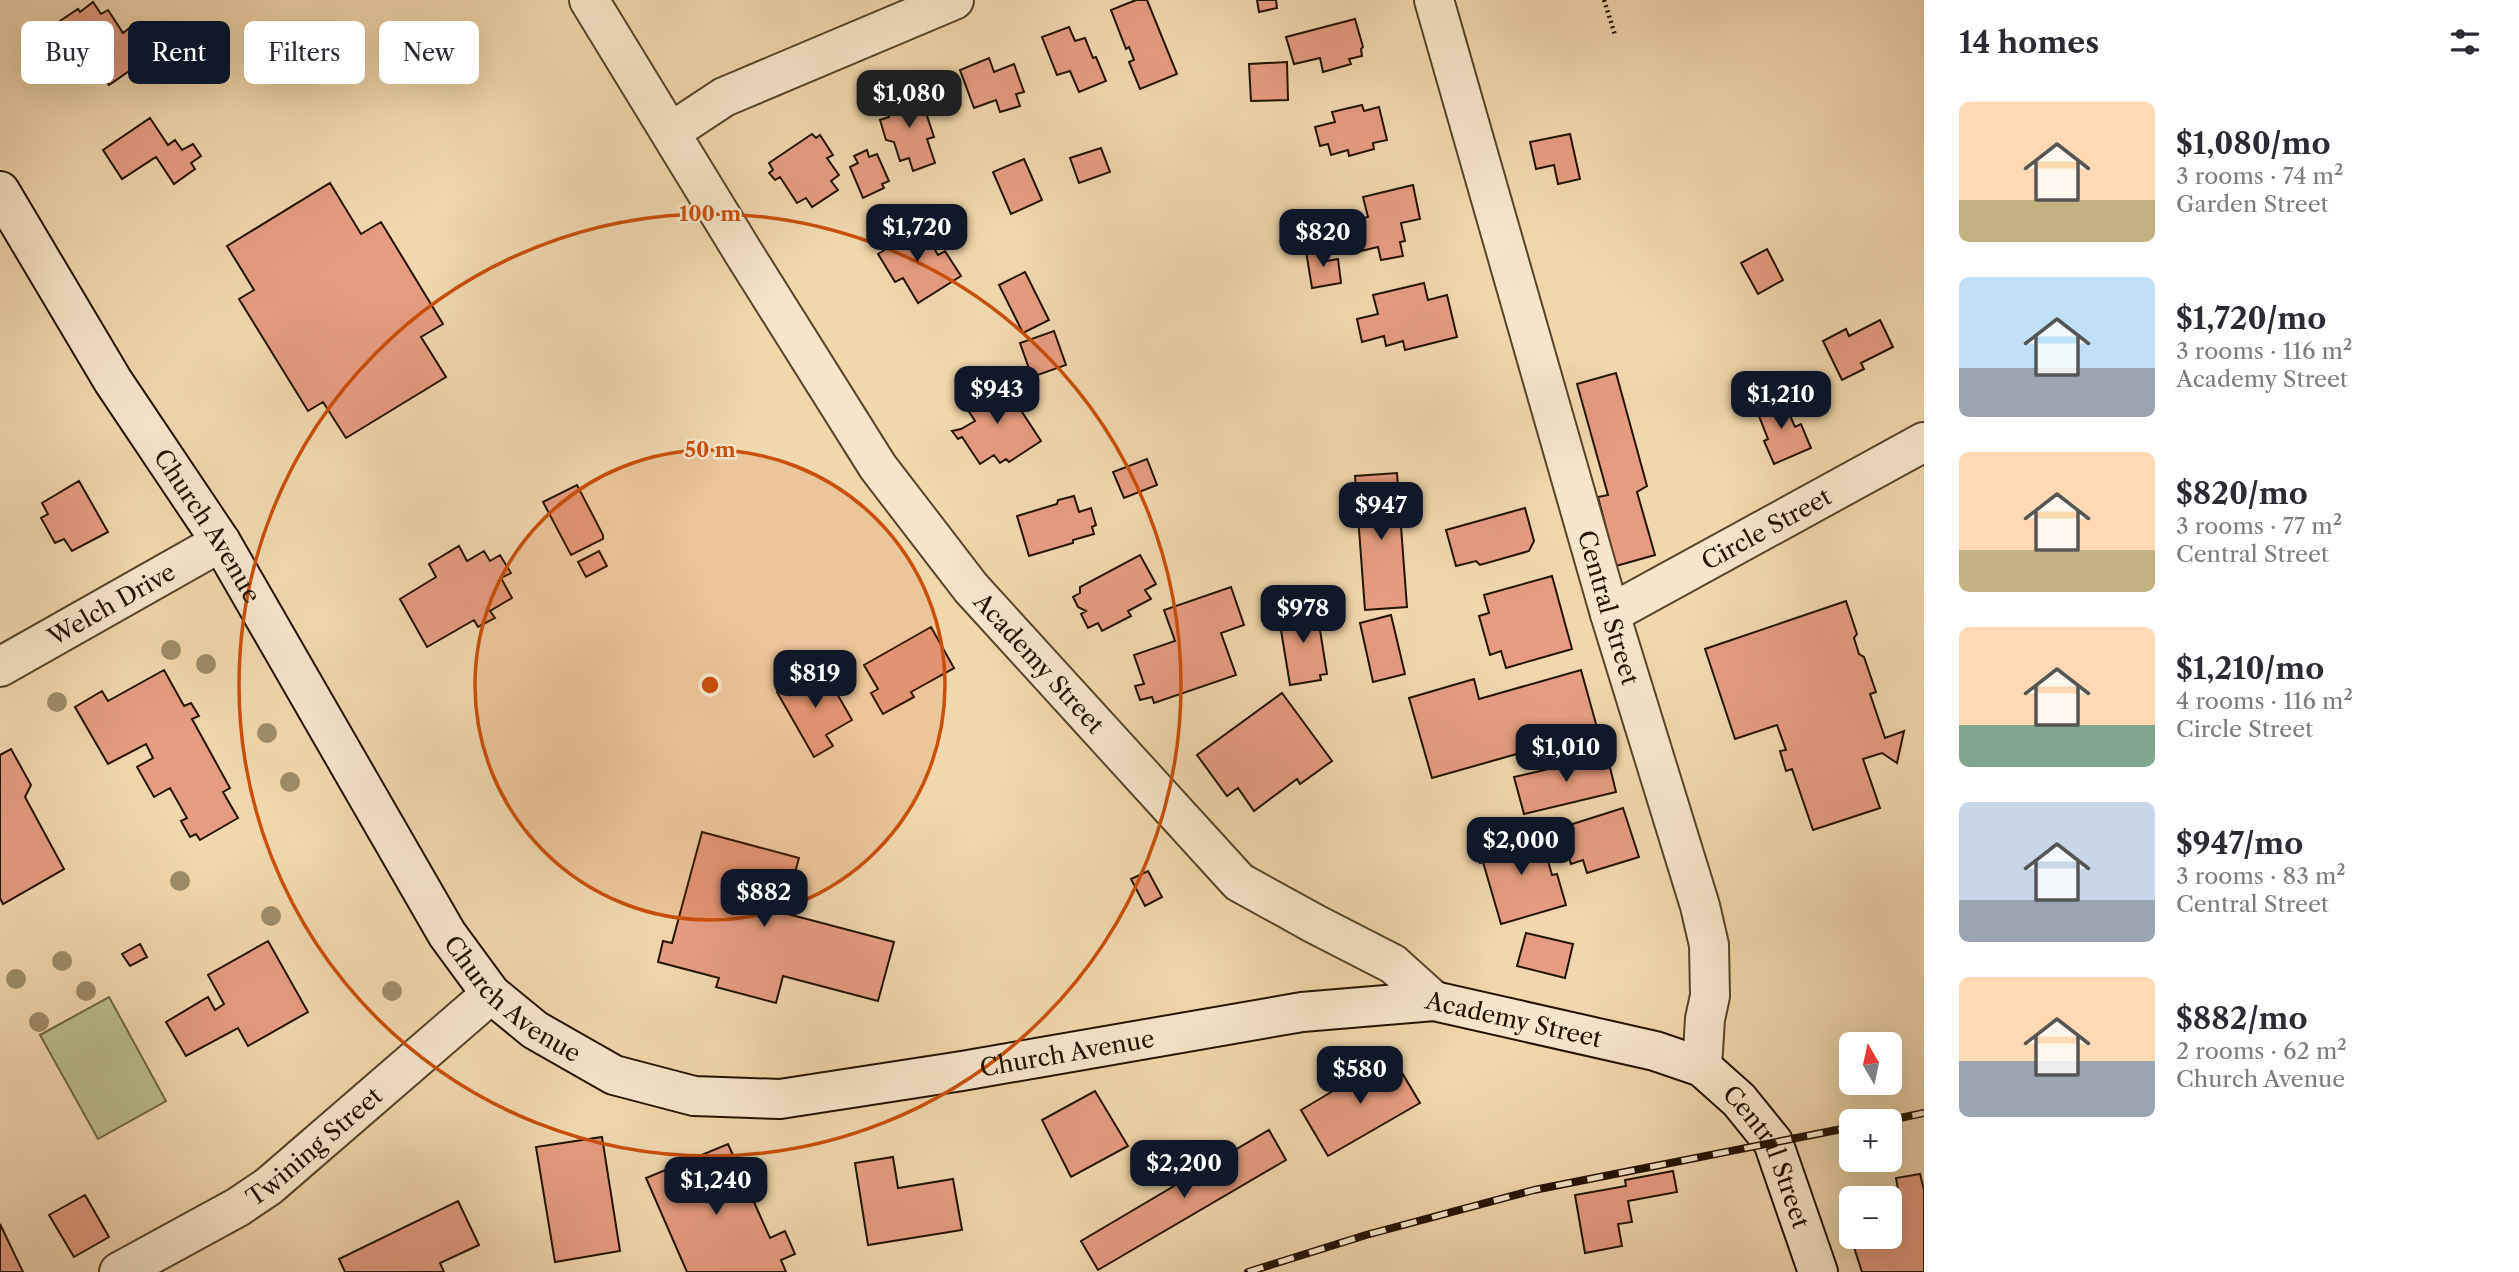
<!DOCTYPE html>
<html lang="en">
<head>
<meta charset="utf-8">
<style>
	:root { --surface:#fff; --page:#f2f2f3; --text:#2b2b33; --muted:#7c7c81; --accent:#111827 }
	body { margin:0; font-family:"Libre Caslon Text",serif; background:var(--page); color:var(--text); height:100vh; display:flex; flex-direction:column; font-size:26px; white-space:nowrap }
	* { box-sizing:border-box; margin:0 }
	p { font-size:23px; color:var(--muted) }
	.icon { flex:none; width:38px; height:38px; fill:none; stroke:currentColor; stroke-width:2; stroke-linecap:round; stroke-linejoin:round }
	.map { position:relative; flex:1; overflow:hidden }
	.sheet { display:flex; flex-direction:column; background:var(--surface); width:595px }
	.sheet>* { flex:none }
	.banner { position:absolute; left:21px; top:21px; width:665px; height:63px; display:flex; gap:14px }
	.needle { width:46px; rotate:351deg }
	.controls { position:absolute; left:1839px; top:1032px; display:grid; gap:14px }
	.controls a { display:grid; place-items:center; width:63px; height:63px; border-radius:10px; background:var(--surface); box-shadow:0 7px 28px #0002; font-size:35px }
	.price { position:absolute; translate:-50% -60px; padding:0 16px; border-radius:14px; background:var(--accent); color:#fff; font-size:23px; line-height:46px; filter:drop-shadow(0 2px 4px #0008) }
	.price::after { content:''; position:absolute; left:50%; top:42px; width:21px; height:16px; margin-left:-10px; background:inherit; clip-path:polygon(0 0,100% 0,50% 100%) }
	.price.active { background:#222; color:#fff }
	ul { padding:0; list-style:none }
	li { display:flex; align-items:center; gap:21px; height:175px; padding:0 35px }
	li span { display:grid; place-items:center; flex:none; width:196px; height:140px; border-radius:10px; color:#555 }
	li>.icon { margin-inline-start:auto }
	span .icon { width:84px; height:84px; fill:#fffc; stroke-width:1 }
	li b { font-size:30px }
	h2 { display:flex; justify-content:space-between; align-items:center; height:84px; padding:0 35px; font-size:30px }
	.pill { padding:0 24px; border-radius:10px; background:var(--surface); box-shadow:0 7px 28px #0002; font-size:24px; line-height:63px }
	.pill.active { background:var(--accent); color:#fff }
	main { display:flex; flex:1; min-height:0 }
	.map>svg:first-child { display:block }
</style>
</head>
<body>
<main>
<div class="map">
<svg width="1924" height="1272" viewBox="0 0 1924 1272">
	<rect width="100%" height="100%" fill="#f0d7ac"/>
	<filter id="stains"><feTurbulence type="fractalNoise" baseFrequency=".00286" numOctaves="4"/><feColorMatrix values="0 0 0 0 .2 0 0 0 0 .09 0 0 0 0 .02 0 0 0 .5 -.17"/></filter>
	<radialGradient id="worn" r=".72"><stop offset=".6" stop-color="#630" stop-opacity="0"/><stop offset="1" stop-color="#630" stop-opacity=".3"/></radialGradient>
	<!-- green -->
	<path fill="#babe89" stroke="#6e6945" stroke-width="2" d="M109 997 166 1101 98 1139 40 1035Z"/>
	<!-- building -->
	<path fill="#e79c7f" stroke="#221401" stroke-width="2" d="M1136 0H1147L1177 74 1140 89 1129 62 1134 60 1129 47 1126 49 1111 10Z
		M1257 0H1276L1277 8 1259 12Z
		M93 2 101 14 108 10 123 33 132 26 152 55 109 85 86 52 68 64 63 58 60 60 42 33 78 9 80 12Z
		M1355 19 1363 47 1361 49 1362 56 1349 59 1351 64 1323 72 1320 58 1294 64 1286 37Z
		M1069 27 1075 41 1085 38 1093 58 1096 57 1106 81 1079 92 1070 71 1057 75 1042 37Z
		M989 58 994 72 1014 64 1024 92 1016 94 1020 106 1000 112 996 100 974 108 960 70Z
		M1287 62 1288 100 1251 101 1249 64Z
		M914 90 920 108 924 107 934 137 927 139 935 163 913 171 909 158 900 161 894 142 886 140 880 120 889 117 884 100Z
		M1362 105 1364 111 1379 107 1387 140 1373 143 1374 149 1349 156 1348 150 1331 155 1328 144 1320 146 1315 127 1335 122 1332 112Z
		M150 118 168 145 175 140 182 150 193 144 201 156 191 163 195 169 174 184 156 157 122 179 103 150Z
		M812 134 816 138 820 135 833 155 827 158 839 175 831 181 838 190 812 207 806 198 797 203 780 177 775 180 769 173 773 170 769 163Z
		M1570 134 1580 179 1558 184 1554 165 1536 169 1530 142Z
		M1101 148 1110 172 1079 183 1070 158Z
		M867 150 869 157 877 154 889 181 882 184 884 188 863 198 850 167 858 163 854 156Z
		M1024 159 1042 200 1011 214 993 172Z
		M330 183 361 234 381 222 443 324 421 337 446 377 346 438 323 402 308 411 239 299 254 290 227 246Z
		M1413 185 1420 219 1401 223 1405 241 1400 242 1403 256 1381 260 1378 247 1361 251 1356 226H1360L1358 219 1368 217 1363 197Z
		M903 225 913 242 926 234 938 255 945 251 961 276 918 303 903 278 895 282 878 254 886 249 880 239Z
		M1324 248 1326 261 1338 259 1341 283 1312 288 1306 251Z
		M1767 249 1783 280 1758 294 1741 263Z
		M1025 272 1049 320 1023 333 999 285Z
		M1424 283 1428 300 1447 295 1457 337 1405 350 1403 341 1386 346 1384 336 1362 342 1357 319 1378 314 1373 295Z
		M1880 320 1893 347 1861 363 1864 369 1842 380 1823 341 1846 329 1849 336Z
		M1054 331 1066 365 1032 377 1020 343Z
		M1616 373 1647 486 1637 492 1655 555 1616 566 1598 497 1608 495 1577 384Z
		M1001 380 1041 441 1009 462 1006 459 1000 463 994 455 980 464 962 437 958 439 952 431 961 429 975 421 964 404Z
		M1781 395 1795 427 1801 424 1811 448 1774 464 1764 441 1768 439 1755 406Z
		M1147 459 1157 485 1124 498 1113 472Z
		M1397 473 1407 607 1365 610 1355 476Z
		M79 481 108 532 72 551 64 539 55 543 41 518 48 514 42 503Z
		M577 485 603 535V539L571 555 543 502Z
		M1074 496 1079 512 1091 508 1096 525 1092 527 1094 534 1073 540V543L1029 556 1017 516 1057 504 1058 500Z
		M1525 508 1534 541 1529 551 1480 565 1476 561 1456 566 1446 530Z
		M459 546 467 561 484 551 490 561 500 555 511 573 501 578 512 598 490 611 495 618 478 627 474 620 427 647 400 599 436 577 429 564Z
		M599 551 607 566 586 577 578 562Z
		M1140 555 1156 584 1145 590 1151 599 1128 611 1131 616 1102 631 1098 623 1088 628 1081 614 1086 611 1078 607 1073 597 1080 593V587Z
		M1552 576 1572 649 1506 668 1501 651 1490 655 1479 616 1489 613 1484 595Z
		M1231 587 1244 625 1221 633 1236 675 1154 703 1152 697 1140 700 1135 686 1144 684 1134 655 1175 641 1164 610Z
		M1846 601 1857 634 1854 638 1859 654 1864 657 1876 692 1870 694 1885 738 1904 731 1897 763 1882 753 1863 759 1880 808 1813 830 1792 769 1786 771 1780 751 1786 750 1777 725 1735 739 1705 649Z
		M1316 605 1327 674 1320 675 1321 680 1290 685 1278 612Z
		M1391 615 1405 674 1373 682 1360 623Z
		M931 627 954 668 911 692 914 697 883 714 871 693 878 689 864 665Z
		M823 669 852 720 826 735 833 746 814 757 777 692 810 673 812 676Z
		M164 670 184 706 191 703 199 716 192 719 230 788 223 792 238 818 200 840 196 834 190 837 181 821 187 818 170 788 154 797 137 767 153 758 146 744 108 764 75 707 102 691 108 701Z
		M1581 670 1598 731 1432 778 1409 698 1474 679 1479 699Z
		M1282 693 1332 761 1300 784 1297 779 1254 811 1238 788 1227 796 1197 755Z
		M11 749 31 785 25 797 64 869 3 904 0 898V755Z
		M1606 751 1616 792 1524 814 1514 777 1592 759 1596 753Z
		M1623 808 1639 857 1587 873 1583 860 1571 864 1560 828Z
		M1539 830 1552 875 1557 874 1566 905 1501 924 1483 862 1480 863 1476 848Z
		M702 832 799 858 784 913 894 942 878 1001 783 976 776 1003 716 987 719 978 658 962 663 941 672 943Z
		M1148 871 1162 897 1145 906 1131 879Z
		M1526 933 1573 944 1565 978 1517 966Z
		M268 941 308 1012 248 1046 238 1028 186 1056 166 1022 208 997 215 1010 224 1004 208 975Z
		M140 944 147 957 130 966 122 954Z
		M1392 1056 1420 1103 1328 1156 1301 1110Z
		M1095 1091 1128 1146 1071 1177 1042 1120Z
		M1269 1130 1286 1160 1098 1270 1081 1241Z
		M602 1137 620 1251 555 1262 536 1147Z
		M728 1144 770 1238 785 1231 795 1254 781 1260 786 1272H687L646 1178Z
		M893 1157 898 1188 953 1179 962 1230 868 1245 855 1163Z
		M1673 1171 1677 1192 1628 1201 1632 1222 1618 1224 1622 1246 1585 1253 1575 1195 1626 1186 1625 1180Z
		M1920 1174 1924 1190V1272H1862L1851 1238 1845 1205 1852 1204V1237H1890V1199H1880L1899 1195 1896 1178Z
		M85 1195 109 1237 74 1257 49 1215Z
		M458 1201 479 1245 440 1263 444 1272H345L339 1259Z
		M0 1224 23 1272H0Z"/>
	<g fill="none" stroke-linecap="round" stroke-linejoin="round">
		<!-- street casing -->
		<g stroke="#56452c" stroke-width="42">
			<g id="street">
				<path id="s1" d="M589 0 743 252 878 467 971 588 1239 882 1315 924 1393 964 1434 1001"/>
				<path id="s2" d="M1434 0 1610 614 1700 906 1709 945 1710 996 1705 1019 1702 1067"/>
				<path d="M671 132 724 97 954 0"/>
				<path id="s3" d="M1610 614 1924 442"/>
				<path id="s4" d="M0 667 221 542"/>
				<path id="s5" d="M119 1272 238 1207 269 1186 491 994"/>
			</g>
		</g>
		<!-- secondary casing -->
		<g stroke="#221401" stroke-width="42">
			<g id="secondary">
				<path id="s6" d="M0 191 113 381 221 542 447 934 491 994 535 1030 614 1075 694 1096 780 1099 962 1071 1302 1012 1434 1001 1655 1051 1702 1067 1739 1100 1773 1142 1818 1272"/>
			</g>
		</g>
		<!-- path -->
		<path stroke="#221401" stroke-width="4.5" stroke-dasharray="2 3.5" stroke-linecap="butt" d="M1604 0 1615 35"/>
		<!-- street -->
		<use href="#street" stroke="#f5e5c9" stroke-width="38"/>
		<!-- secondary -->
		<use href="#secondary" stroke="#f5e5c9" stroke-width="38"/>
		<!-- rail casing -->
		<g stroke="#221401" stroke-width="8">
			<path id="rail" d="M1881 1122 1924 1113
				M1248 1272 1366 1235 1534 1190 1852 1127"/>
		</g>
		<!-- rail -->
		<use href="#rail" stroke="#f5e5c9" stroke-width="5" stroke-dasharray="16" stroke-linecap="butt"/>
	</g>
	<!-- trees -->
	<g fill="#9c8d68">
		<circle cx="171" cy="650" r="10"/>
		<circle cx="206" cy="664" r="10"/>
		<circle cx="57" cy="702" r="10"/>
		<circle cx="267" cy="733" r="10"/>
		<circle cx="290" cy="782" r="10"/>
		<circle cx="180" cy="881" r="10"/>
		<circle cx="271" cy="916" r="10"/>
		<circle cx="62" cy="961" r="10"/>
		<circle cx="16" cy="979" r="10"/>
		<circle cx="86" cy="991" r="10"/>
		<circle cx="392" cy="991" r="10"/>
		<circle cx="39" cy="1022" r="10"/>
	</g>
	<!-- distance rings -->
	<circle cx="710" cy="685" r="235" fill="#ca4f0a" fill-opacity=".12"/>
	<g fill="none" stroke="#ca4f0a" stroke-width="3.5">
		<circle cx="710" cy="685" r="235"/>
		<circle cx="710" cy="685" r="471"/>
	</g>
	<g text-anchor="middle" dominant-baseline="central" stroke-width="5" stroke-linejoin="round" paint-order="stroke">
		<!-- street labels -->
		<g font-size="24" fill="#221401" stroke="#f5e5c9">
			<text stroke="none"><textPath href="#s6" startOffset="394">Church Avenue</textPath></text>
			<text stroke="none"><textPath href="#s3" startOffset="178">Circle Street</textPath></text>
			<text stroke="none"><textPath href="#s4" startOffset="128">Welch Drive</textPath></text>
			<text stroke="none"><textPath href="#s2" startOffset="632">Central Street</textPath></text>
			<text stroke="none"><textPath href="#s1" startOffset="803">Academy Street</textPath></text>
			<text stroke="none"><textPath href="#s6" startOffset="961">Church Avenue</textPath></text>
			<text stroke="none"><textPath href="#s6" startOffset="2002">Academy Street</textPath></text>
			<text stroke="none"><textPath href="#s6" startOffset="1549">Church Avenue</textPath></text>
			<text stroke="none"><textPath href="#s5" startOffset="233">Twining Street</textPath></text>
			<text stroke="none"><textPath href="#s6" startOffset="2310">Central Street</textPath></text>
		</g>
	</g>
	<circle cx="710" cy="685" r="10" fill="#ca4f0a" stroke="#f5e5c9" stroke-width="3.5"/>
	<g font-size="21" text-anchor="middle" font-weight="bold" fill="#ca4f0a" stroke="#f5e5c9" stroke-width="5" stroke-linejoin="round" paint-order="stroke">
		<text x="710" y="221">100 m</text>
		<text x="710" y="457">50 m</text>
	</g>
	<rect width="100%" height="100%" filter="url(#stains)"/>
	<rect width="100%" height="100%" fill="url(#worn)"/>
</svg>
<div class="controls">
<a><svg class="needle" viewBox="-14 -14 28 28"><path d="M0-13l5 13h-10z" fill="#e53935"/><path d="M0 13l5-13h-10z" fill="#7c7c81"/></svg></a>
<a>+</a>
<a>−</a>
</div>
<b class="price active" style="left:909px;top:130px">$1,080</b>
<b class="price" style="left:917px;top:264px">$1,720</b>
<b class="price" style="left:1323px;top:269px">$820</b>
<b class="price" style="left:997px;top:426px">$943</b>
<b class="price" style="left:1781px;top:431px">$1,210</b>
<b class="price" style="left:1381px;top:542px">$947</b>
<b class="price" style="left:1303px;top:645px">$978</b>
<b class="price" style="left:815px;top:710px">$819</b>
<b class="price" style="left:1566px;top:784px">$1,010</b>
<b class="price" style="left:1521px;top:877px">$2,000</b>
<b class="price" style="left:764px;top:929px">$882</b>
<b class="price" style="left:1360px;top:1106px">$580</b>
<b class="price" style="left:1184px;top:1200px">$2,200</b>
<b class="price" style="left:716px;top:1217px">$1,240</b>
<div class="banner">
<a class="pill">Buy</a>
<a class="pill active">Rent</a>
<a class="pill">Filters</a>
<a class="pill">New</a>
</div>
</div>
<section class="sheet">
<h2>14 homes<svg class="icon" aria-label="filters" viewBox="0 0 24 24"><path d="M4 7h16M4 17h16"/><circle cx="9" cy="7" r="2"/><circle cx="15" cy="17" r="2"/></svg></h2>
<ul>
<li><span style="background:linear-gradient(#ffd9b3 70%,#c2b280 0)"><svg class="icon" aria-label="home" viewBox="0 0 24 24"><path d="M3 11l9-7 9 7M6 9v11h12V9"/></svg></span><div><b>$1,080/mo</b><p>3 rooms · 74 m²</p><p>Garden Street</p></div></li>
<li><span style="background:linear-gradient(#bfe0f5 65%,#9aa5b1 0)"><svg class="icon" aria-label="home" viewBox="0 0 24 24"><path d="M3 11l9-7 9 7M6 9v11h12V9"/></svg></span><div><b>$1,720/mo</b><p>3 rooms · 116 m²</p><p>Academy Street</p></div></li>
<li><span style="background:linear-gradient(#ffd9b3 70%,#c2b280 0)"><svg class="icon" aria-label="home" viewBox="0 0 24 24"><path d="M3 11l9-7 9 7M6 9v11h12V9"/></svg></span><div><b>$820/mo</b><p>3 rooms · 77 m²</p><p>Central Street</p></div></li>
<li><span style="background:linear-gradient(#ffd9b3 70%,#7fa58c 0)"><svg class="icon" aria-label="home" viewBox="0 0 24 24"><path d="M3 11l9-7 9 7M6 9v11h12V9"/></svg></span><div><b>$1,210/mo</b><p>4 rooms · 116 m²</p><p>Circle Street</p></div></li>
<li><span style="background:linear-gradient(#c9d6e8 70%,#9aa5b1 0)"><svg class="icon" aria-label="home" viewBox="0 0 24 24"><path d="M3 11l9-7 9 7M6 9v11h12V9"/></svg></span><div><b>$947/mo</b><p>3 rooms · 83 m²</p><p>Central Street</p></div></li>
<li><span style="background:linear-gradient(#ffd9b3 60%,#9aa5b1 0)"><svg class="icon" aria-label="home" viewBox="0 0 24 24"><path d="M3 11l9-7 9 7M6 9v11h12V9"/></svg></span><div><b>$882/mo</b><p>2 rooms · 62 m²</p><p>Church Avenue</p></div></li>
</ul>
</section>
</main>
</body>
</html>
